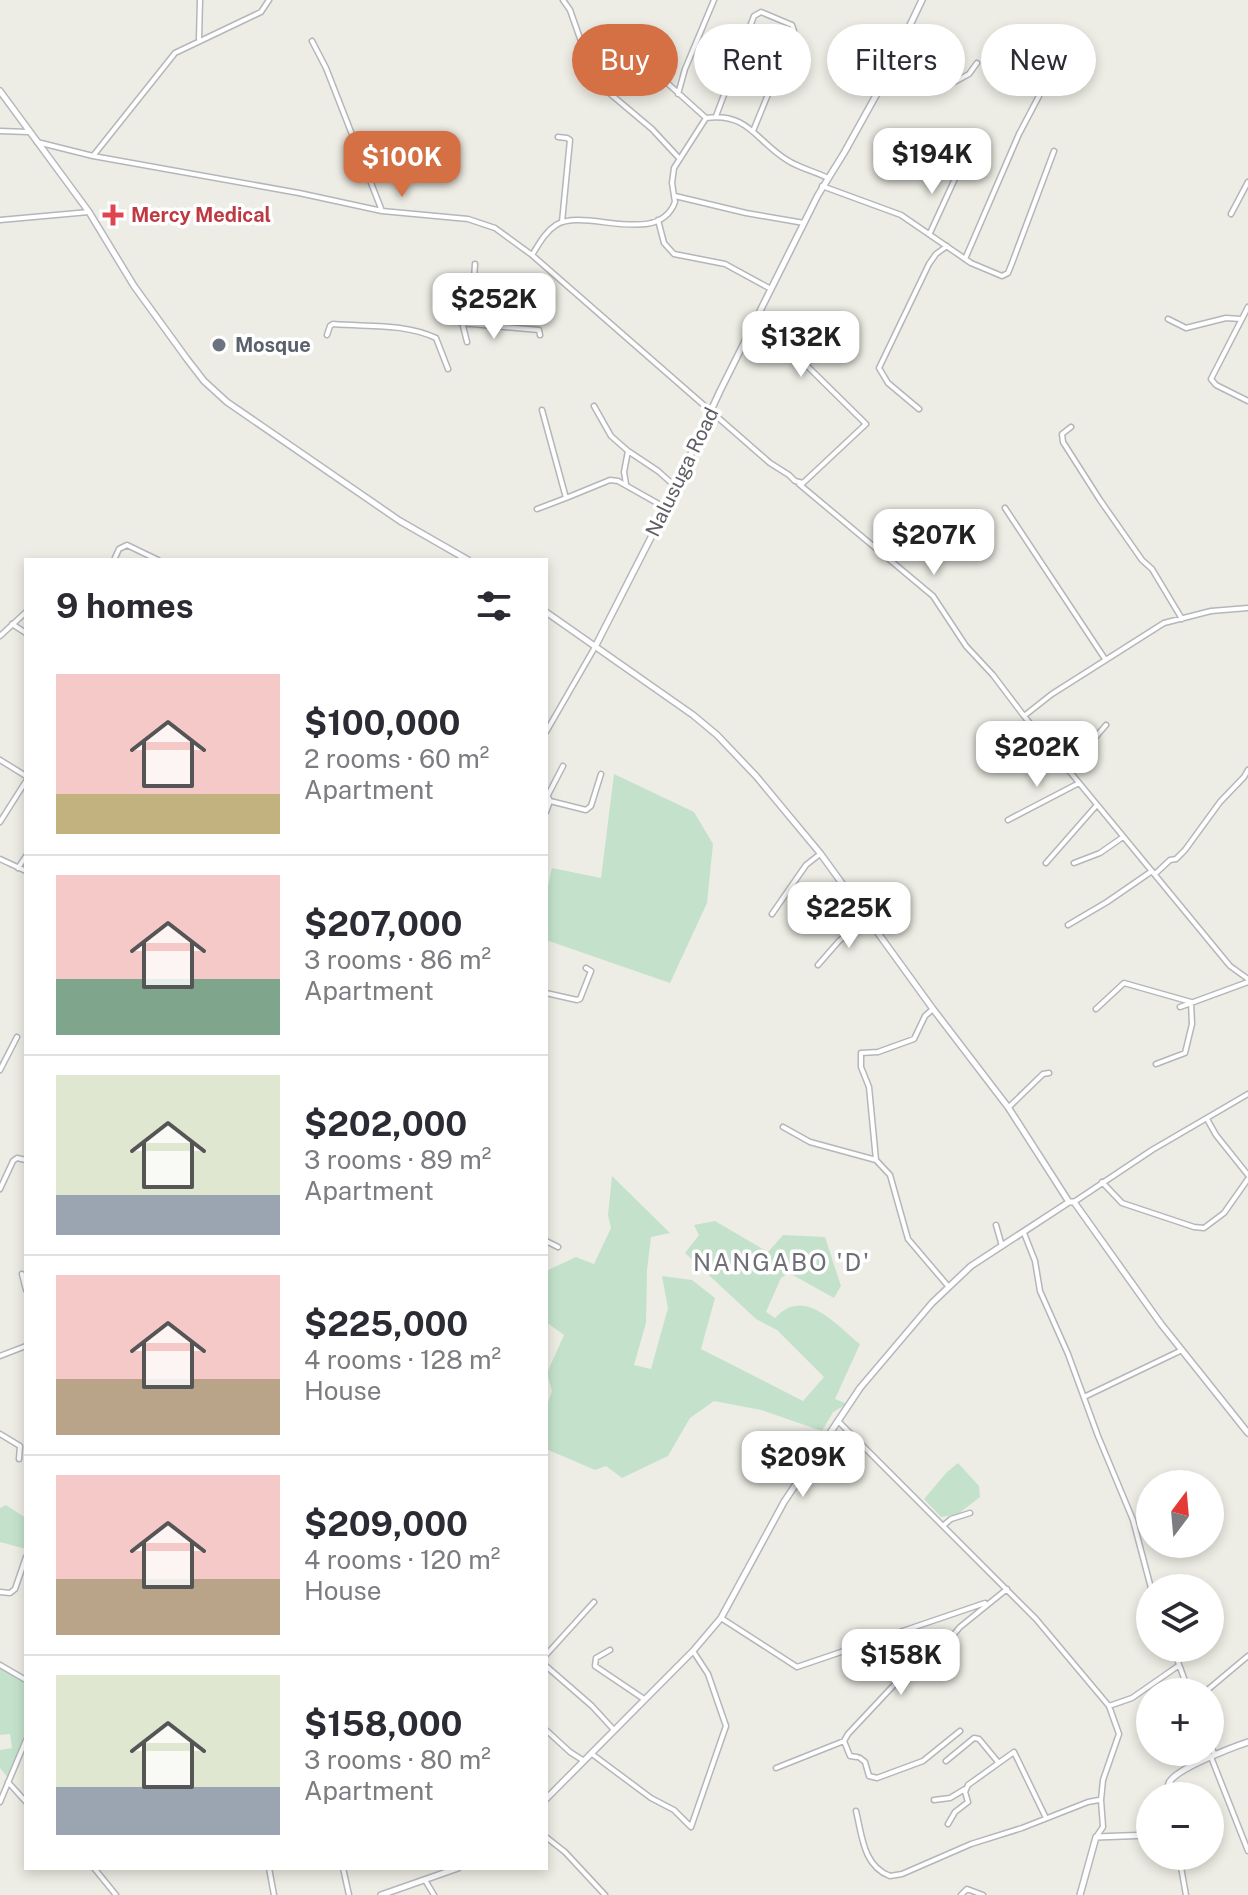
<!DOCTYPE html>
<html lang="en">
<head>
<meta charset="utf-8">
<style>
	:root { --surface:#fff; --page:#f2f2f3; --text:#2b2b33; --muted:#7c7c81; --line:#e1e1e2; --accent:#d47044 }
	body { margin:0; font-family:"Public Sans",sans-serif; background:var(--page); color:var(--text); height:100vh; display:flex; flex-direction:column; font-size:30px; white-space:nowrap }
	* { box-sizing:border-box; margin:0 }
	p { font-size:26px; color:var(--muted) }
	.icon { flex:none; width:44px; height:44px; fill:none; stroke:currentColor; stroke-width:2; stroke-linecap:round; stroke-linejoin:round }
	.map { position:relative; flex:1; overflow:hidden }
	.side { position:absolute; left:24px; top:558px; width:524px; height:1312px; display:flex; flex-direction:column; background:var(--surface); border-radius:0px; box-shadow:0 4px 12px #0003 }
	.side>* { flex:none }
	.top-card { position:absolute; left:572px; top:24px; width:556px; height:72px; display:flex; gap:16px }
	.needle { width:52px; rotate:16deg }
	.controls { position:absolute; left:1136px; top:1470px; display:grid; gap:16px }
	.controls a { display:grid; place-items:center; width:88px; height:88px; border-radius:50%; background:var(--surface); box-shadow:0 4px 12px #0003; font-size:40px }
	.price { position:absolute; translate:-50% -68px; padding:0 18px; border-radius:16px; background:#fff; color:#222; font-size:26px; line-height:52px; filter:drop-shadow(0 2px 4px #0008) }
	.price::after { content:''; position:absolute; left:50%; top:48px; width:24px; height:18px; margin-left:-12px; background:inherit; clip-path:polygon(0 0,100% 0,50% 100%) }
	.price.current { background:var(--accent); color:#fff }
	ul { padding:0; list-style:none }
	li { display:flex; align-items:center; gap:24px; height:200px; padding:0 32px }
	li+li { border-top:2px solid var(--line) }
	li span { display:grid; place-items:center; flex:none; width:224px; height:160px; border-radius:0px; color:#555 }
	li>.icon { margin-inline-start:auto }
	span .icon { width:96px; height:96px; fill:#fffc; stroke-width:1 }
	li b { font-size:34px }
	h2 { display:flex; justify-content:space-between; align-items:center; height:96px; padding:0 32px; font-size:34px }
	.chip { padding:0 28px; border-radius:36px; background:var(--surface); box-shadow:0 4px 12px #0003; font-size:28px; line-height:72px }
	.chip.current { background:var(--accent); color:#fff }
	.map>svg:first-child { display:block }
</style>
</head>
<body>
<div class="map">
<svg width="1248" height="1895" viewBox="0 0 1248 1895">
	<rect width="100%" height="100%" fill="#edede5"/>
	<!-- green -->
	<path fill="#c4e2cb" d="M614 774 694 812 713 844 707 903 670 983 546 940V895L552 868 601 878Z
		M612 1176 670 1233 651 1237 647 1270 646 1323 634 1365 651 1369 668 1308 662 1276 692 1280 715 1298 701 1349 803 1401 824 1377 777 1330 756 1319 685 1253 699 1235 694 1225 715 1221 768 1252 783 1235 825 1237 841 1286 834 1298 789 1273 781 1278 766 1312 775 1318C804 1285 836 1325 860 1344L835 1399 847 1404 833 1412 822 1431 761 1410 714 1401 690 1418 668 1456 622 1478 606 1466 595 1470 546 1449V1408L552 1391 547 1373 564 1335 546 1322V1271L576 1257 594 1264 611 1228 608 1215Z
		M958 1463 979 1486 980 1497 958 1514 941 1517 924 1499 947 1472Z
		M6 1505 26 1518V1549L0 1542V1508Z
		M0 1666 26 1681V1743L10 1780 0 1768V1750L12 1748 10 1734 0 1735Z"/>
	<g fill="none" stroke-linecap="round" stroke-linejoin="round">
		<!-- street casing -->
		<g stroke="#b5b6ba" stroke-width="7">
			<path id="street" d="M563 0 570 10 595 81 652 129 678 157
				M199 39 200 0
				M312 41 326 68 382 211
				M892 64 922 78 949 85 969 74 977 63
				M655 72 706 118
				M678 94 685 69 714 0
				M716 116 754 16 761 12 792 25 794 31 753 131
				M0 131 28 132
				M558 137 567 138 570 140 562 222
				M37 142 93 156 299 193 382 211 468 219 495 228 532 255 770 463 789 475 795 481 803 483 866 424 795 354 752 328
				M93 156 175 53 261 12 269 0
				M822 186 901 215 971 263 1002 276 1008 273 1012 263 1054 151
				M675 196 746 213 804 223
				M1231 214 1248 182
				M0 220 89 212
				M658 220 664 243 674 254 725 264 771 289
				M930 233 959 170
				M532 255C539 244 545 232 556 225 585 207 658 248 675 202L672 183 674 168 706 118C748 112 756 141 787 160 799 168 814 171 828 178
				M965 259 1019 134 1039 96V86L1025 80 1021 74 1028 58
				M1248 307 1211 379 1216 385 1248 401
				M1168 319 1186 328 1226 318 1241 319
				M461 323 539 330 540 335
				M327 335 330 326 333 324C368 327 404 323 436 338L448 369
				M467 342 458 306 459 303 473 294 475 264
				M594 406 611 436 628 451 624 472 626 484
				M919 409 888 383 879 368 929 264 936 254 947 246
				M542 410 566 498 610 480 618 481 666 508
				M1071 427 1062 434 1063 442 1100 500 1142 560 1152 569 1182 619
				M628 451 658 471 676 487
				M799 484 933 596 966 646 993 675 1024 716
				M1005 508 1105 659
				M537 509 566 498
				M114 560 119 549 127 545 158 560
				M1248 608 1211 611 1164 623 1052 694 1024 716 1230 966 1248 979
				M12 624 26 633
				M0 636 26 612
				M546 732 595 647
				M0 760 26 776
				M1067 770 1106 725
				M546 793 550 801 586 810 591 806 601 774
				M548 795 563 766
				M546 812 550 801
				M1008 820 1079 783
				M0 822 26 781
				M0 859 26 871
				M1046 863 1096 806
				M1074 863 1100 853 1123 837
				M18 868 26 856
				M1155 874 1170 860 1176 859 1185 850 1220 802 1244 777 1248 770
				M772 914 806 865 820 854
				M1068 925 1107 902 1152 871
				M818 965 839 941 867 918
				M546 993 577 1000 580 999 591 971 586 968
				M1180 1007 1248 982
				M933 1009 925 1016 914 1039 878 1052 861 1053V1067L869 1087 876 1160 890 1175 908 1239 948 1286
				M1096 1009 1124 983 1191 1002 1192 1024 1185 1053 1156 1064
				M0 1070 17 1037
				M1009 1107 1043 1074 1049 1073
				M1207 1119 1216 1135 1248 1175
				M783 1127 810 1142 876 1160
				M1102 1182 1122 1203 1194 1227 1204 1228 1224 1213 1248 1179
				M0 1189 13 1161 17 1158 26 1160
				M1074 1202 1152 1150 1248 1094
				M996 1225 1002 1246
				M1024 1233 1035 1261 1040 1291 1068 1354 1098 1436 1133 1520 1151 1588
				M546 1241 558 1247
				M22 1274 26 1290
				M0 1356 26 1346
				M1084 1397 1182 1350
				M838 1421 1036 1619 1109 1706 1119 1734 1103 1780 1101 1800 1103 1827 1096 1837
				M0 1434 20 1446 19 1459
				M944 1525 951 1519 970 1513
				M0 1592 10 1593 15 1589 26 1557
				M721 1618 797 1667 985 1603
				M1173 1648 1189 1692
				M610 1650 596 1658 595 1666 644 1699
				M546 1655 594 1602
				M0 1665 26 1680
				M546 1666 592 1706 614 1730
				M1205 1692 1248 1656
				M1109 1706 1132 1698 1178 1666
				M546 1730 570 1752 584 1761
				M844 1741 850 1756 857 1757
				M1210 1743 1214 1753
				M592 1754 651 1798 674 1810 691 1827 726 1726 708 1674 693 1651
				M1211 1757 1248 1851
				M860 1758 865 1762 869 1776 877 1778 923 1761 960 1731
				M946 1761 974 1738 979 1739 998 1762
				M776 1768 844 1741 848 1734 894 1685 938 1653 960 1627 1007 1589
				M8 1782 26 1802
				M934 1800 950 1798 965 1789
				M0 1802 26 1740
				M856 1811C862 1835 863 1866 890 1876L902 1874 971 1844 1022 1828 1088 1802 1099 1800
				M948 1824 955 1812 968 1802 965 1792 968 1785 1014 1752 1046 1818
				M546 1837 565 1852 605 1895
				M1179 1856 1186 1895
				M94 1868 116 1895
				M269 1868 274 1895
				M343 1868 349 1895
				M425 1880 434 1895
				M961 1895 967 1889 983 1895"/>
		</g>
		<!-- secondary casing -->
		<g stroke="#b6b7bd" stroke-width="8">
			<path id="secondary" d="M0 91 89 212 134 286 187 359 204 381 227 402 400 521 468 560
				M546 612 693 715 717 735 756 776 820 853 933 1009 1008 1107 1069 1202H1074L1161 1324 1248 1433
				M595 647 666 508 720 391 818 195 844 153 879 90 922 0
				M1169 1796C1169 1791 1167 1788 1169 1783 1175 1769 1233 1747 1248 1742
				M546 1799 693 1651 721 1618 784 1502 860 1388 932 1303 971 1266 1069 1202
				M381 1895 458 1868
				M1080 1895 1096 1837 1150 1835"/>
		</g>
		<!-- street -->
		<use href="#street" stroke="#fff" stroke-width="4"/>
		<!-- secondary -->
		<use href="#secondary" stroke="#fff" stroke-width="5"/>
	</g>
	<!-- markers -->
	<path fill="#e0444e" stroke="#fff" stroke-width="3" d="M109 203h8v8h8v8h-8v8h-8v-8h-8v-8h8z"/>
	<circle fill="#6b7280" stroke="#fff" stroke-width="3" cx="219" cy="345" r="8"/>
	<g text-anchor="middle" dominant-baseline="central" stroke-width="7" stroke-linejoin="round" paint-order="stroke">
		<!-- health labels -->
		<g font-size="20" font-weight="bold" fill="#be3a42" stroke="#fff" text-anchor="start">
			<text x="131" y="215">Mercy Medical</text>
		</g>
		<!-- worship labels -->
		<g font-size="20" font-weight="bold" fill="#5b616d" stroke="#fff" text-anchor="start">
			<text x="235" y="345">Mosque</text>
		</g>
		<!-- street labels -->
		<g font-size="20" fill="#5d5e63" stroke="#fff">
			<text transform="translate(682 472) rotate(-64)">Nalusuga Road</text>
		</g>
		<!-- quarter labels -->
		<g font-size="24" letter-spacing="2" fill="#6e7075" stroke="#fff">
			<text x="782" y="1262">NANGABO 'D'</text>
		</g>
	</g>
</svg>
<div class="controls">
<a><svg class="needle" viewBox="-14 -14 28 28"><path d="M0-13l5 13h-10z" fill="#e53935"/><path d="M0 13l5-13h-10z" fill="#7c7c81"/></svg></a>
<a><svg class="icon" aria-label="layers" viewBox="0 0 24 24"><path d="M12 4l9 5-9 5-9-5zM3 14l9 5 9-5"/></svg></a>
<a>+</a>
<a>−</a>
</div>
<b class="price" style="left:932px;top:196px">$194K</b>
<b class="price current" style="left:402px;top:199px">$100K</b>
<b class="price" style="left:494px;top:341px">$252K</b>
<b class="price" style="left:801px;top:379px">$132K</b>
<b class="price" style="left:934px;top:577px">$207K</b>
<b class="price" style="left:1037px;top:789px">$202K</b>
<b class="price" style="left:849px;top:950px">$225K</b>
<b class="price" style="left:803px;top:1499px">$209K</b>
<b class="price" style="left:901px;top:1697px">$158K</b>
<div class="top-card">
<a class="chip current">Buy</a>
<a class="chip">Rent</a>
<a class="chip">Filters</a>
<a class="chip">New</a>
</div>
<section class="side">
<h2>9 homes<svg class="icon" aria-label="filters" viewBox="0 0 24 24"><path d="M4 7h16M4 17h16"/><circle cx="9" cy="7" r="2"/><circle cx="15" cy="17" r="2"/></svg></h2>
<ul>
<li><span style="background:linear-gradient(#f6c9c9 75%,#c2b280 0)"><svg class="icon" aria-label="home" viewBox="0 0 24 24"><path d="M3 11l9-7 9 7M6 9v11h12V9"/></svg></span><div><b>$100,000</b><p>2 rooms · 60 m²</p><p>Apartment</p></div></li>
<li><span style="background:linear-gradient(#f6c9c9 65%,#7fa58c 0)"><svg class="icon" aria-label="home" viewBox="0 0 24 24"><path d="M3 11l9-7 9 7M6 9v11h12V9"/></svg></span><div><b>$207,000</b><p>3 rooms · 86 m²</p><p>Apartment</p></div></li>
<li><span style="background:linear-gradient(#dfe7d0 75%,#9aa5b1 0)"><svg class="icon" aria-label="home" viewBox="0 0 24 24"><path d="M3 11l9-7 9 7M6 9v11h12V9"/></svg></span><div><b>$202,000</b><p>3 rooms · 89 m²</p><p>Apartment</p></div></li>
<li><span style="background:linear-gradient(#f6c9c9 65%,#b9a48a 0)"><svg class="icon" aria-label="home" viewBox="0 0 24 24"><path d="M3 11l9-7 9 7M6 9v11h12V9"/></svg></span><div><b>$225,000</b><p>4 rooms · 128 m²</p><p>House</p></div></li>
<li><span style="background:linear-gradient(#f6c9c9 65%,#b9a48a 0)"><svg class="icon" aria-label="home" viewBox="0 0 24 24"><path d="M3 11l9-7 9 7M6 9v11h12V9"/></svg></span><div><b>$209,000</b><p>4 rooms · 120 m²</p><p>House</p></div></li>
<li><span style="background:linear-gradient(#dfe7d0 70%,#9aa5b1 0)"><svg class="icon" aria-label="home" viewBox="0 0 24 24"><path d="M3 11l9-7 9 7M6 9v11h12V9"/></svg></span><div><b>$158,000</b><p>3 rooms · 80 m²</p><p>Apartment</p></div></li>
</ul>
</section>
</div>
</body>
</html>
